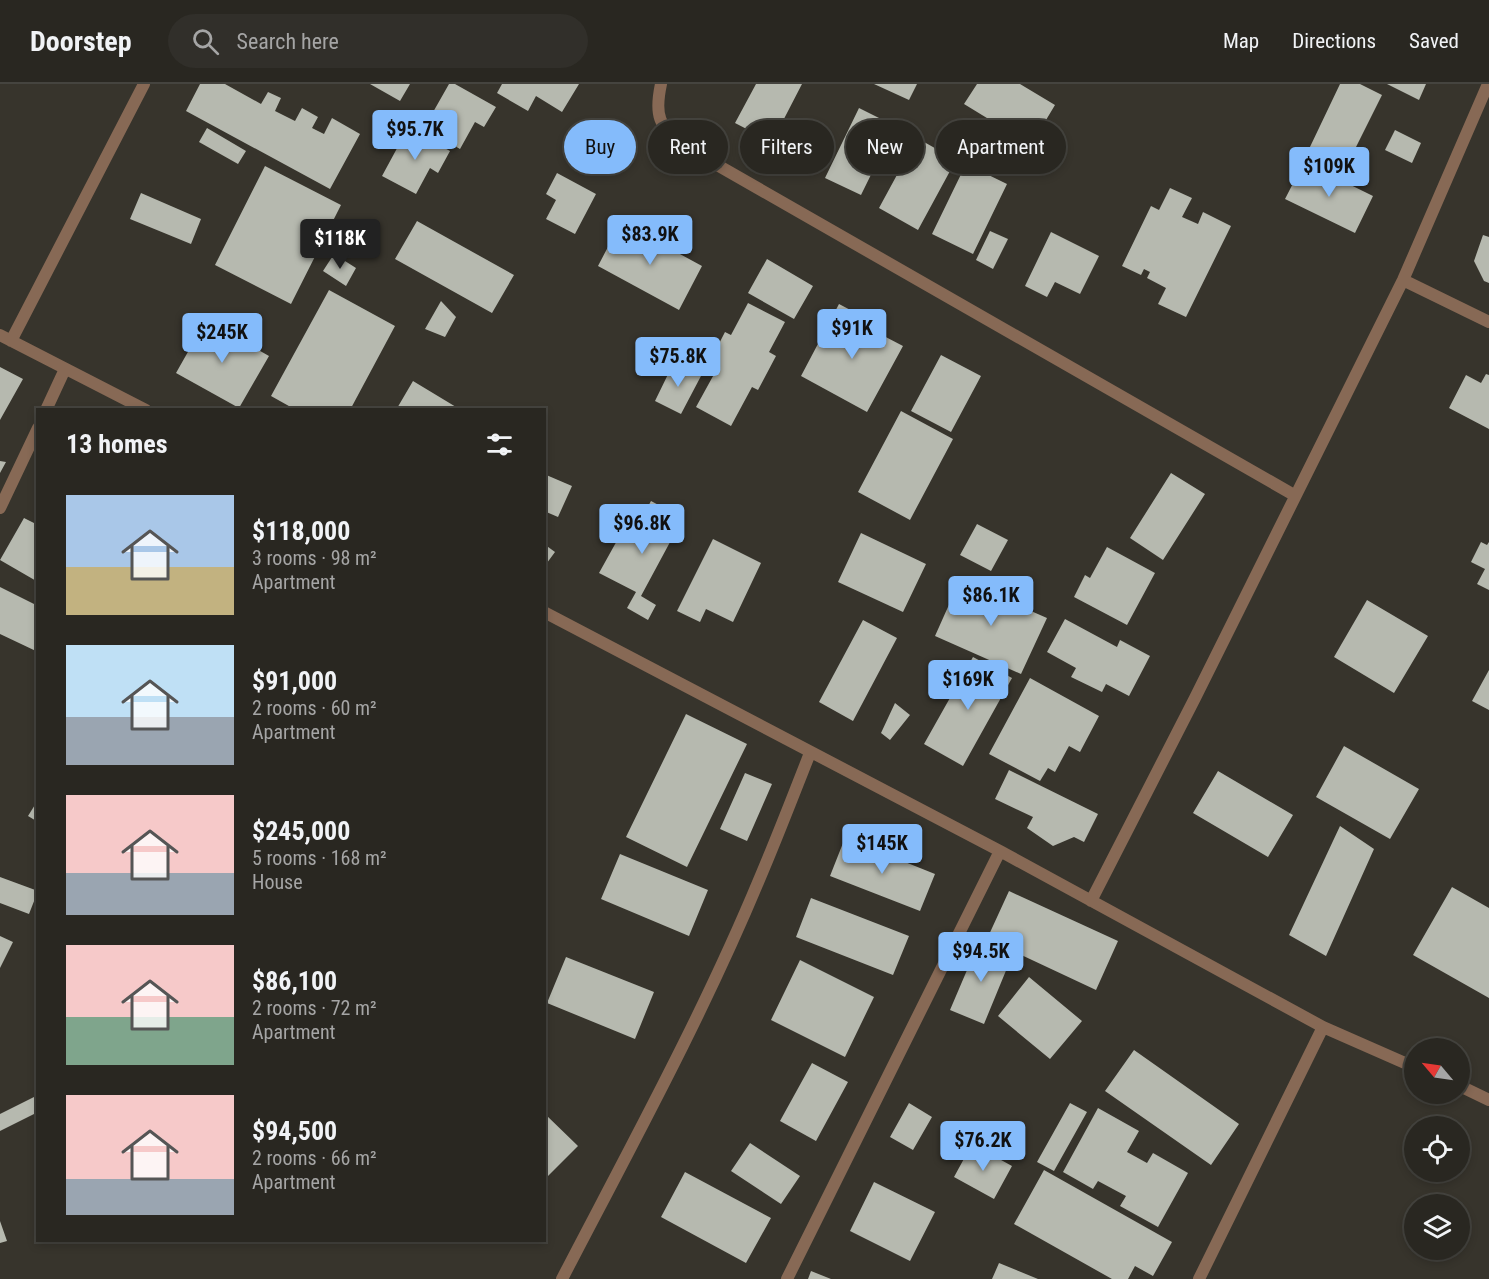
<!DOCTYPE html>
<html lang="en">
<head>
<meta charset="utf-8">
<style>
	:root { --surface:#292721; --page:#312f2a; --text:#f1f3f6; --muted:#a5a5a5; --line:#45443f; --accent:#84bbfb }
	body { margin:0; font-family:"Roboto Condensed",sans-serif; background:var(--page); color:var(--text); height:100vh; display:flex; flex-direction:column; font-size:22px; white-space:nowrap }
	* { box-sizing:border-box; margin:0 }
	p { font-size:20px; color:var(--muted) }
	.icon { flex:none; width:33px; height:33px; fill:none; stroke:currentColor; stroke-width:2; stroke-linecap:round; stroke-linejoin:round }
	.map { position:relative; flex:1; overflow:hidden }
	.sheet { position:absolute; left:36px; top:324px; width:510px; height:834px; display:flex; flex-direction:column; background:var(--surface); border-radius:0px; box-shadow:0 3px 9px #0003,0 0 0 2px var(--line) }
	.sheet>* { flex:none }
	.top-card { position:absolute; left:564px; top:36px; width:570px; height:54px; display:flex; gap:12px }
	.needle { width:39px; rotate:299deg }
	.fabs { position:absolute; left:1404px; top:954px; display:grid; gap:12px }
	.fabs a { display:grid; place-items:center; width:66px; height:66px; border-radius:50%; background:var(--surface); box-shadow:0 3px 9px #0003,0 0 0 2px var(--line); font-size:30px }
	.price { position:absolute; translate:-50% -51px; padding:0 14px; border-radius:6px; background:var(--accent); color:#111; font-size:20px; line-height:39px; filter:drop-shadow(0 2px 3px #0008) }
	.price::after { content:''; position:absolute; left:50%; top:36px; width:18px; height:14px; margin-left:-9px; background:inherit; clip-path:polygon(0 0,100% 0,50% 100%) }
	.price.active { background:#222; color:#fff }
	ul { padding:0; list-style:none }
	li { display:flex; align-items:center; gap:18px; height:150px; padding:0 30px }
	li span { display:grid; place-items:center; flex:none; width:168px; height:120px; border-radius:0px; color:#555 }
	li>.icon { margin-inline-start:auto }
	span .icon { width:72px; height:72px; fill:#fffc; stroke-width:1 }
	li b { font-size:26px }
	h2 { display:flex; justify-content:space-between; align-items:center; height:72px; padding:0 30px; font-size:26px }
	.pill { padding:0 21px; border-radius:27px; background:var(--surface); box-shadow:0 3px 9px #0003,0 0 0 2px var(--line); font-size:21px; line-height:54px }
	.pill.active { background:var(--accent); color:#111 }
	header { display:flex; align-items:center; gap:36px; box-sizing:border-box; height:84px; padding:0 30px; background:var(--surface); border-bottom:2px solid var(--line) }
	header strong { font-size:28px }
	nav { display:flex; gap:33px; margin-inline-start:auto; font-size:21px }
	.search { width:420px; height:54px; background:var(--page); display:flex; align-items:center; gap:15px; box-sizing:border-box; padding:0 21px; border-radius:33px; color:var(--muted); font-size:22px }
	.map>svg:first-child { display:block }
</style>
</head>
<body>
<header>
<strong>Doorstep</strong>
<div class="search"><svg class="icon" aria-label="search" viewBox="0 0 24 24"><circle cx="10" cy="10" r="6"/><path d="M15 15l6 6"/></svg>Search here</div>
<nav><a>Map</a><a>Directions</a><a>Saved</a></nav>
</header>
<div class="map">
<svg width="1489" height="1195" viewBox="0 0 1489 1195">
	<rect width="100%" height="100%" fill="#37342c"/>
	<!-- building -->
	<path fill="#b6b9af" d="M200 0H225L261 20 268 8 281 14 275 27 295 37 302 24 318 33 312 44 324 50 332 34 360 50 330 105 186 27Z
		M370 0H410L400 17Z
		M449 0H455L496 23 484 43 475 38 460 65 424 44Z
		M502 0H579L562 28 536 12 528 27 497 9Z
		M756 0H802L772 58 735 39Z
		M874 0H917L909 16Z
		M977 0H1020L1055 21 1031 61 964 20Z
		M1340 0H1360L1382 11 1346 83 1309 65Z
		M1387 0H1426L1419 16Z
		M859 24 895 42 861 111 825 94Z
		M207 44 246 67 238 80 199 58Z
		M408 44 450 67 438 89 430 84 416 110 382 92Z
		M1395 46 1421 59 1412 79 1385 66Z
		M917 54 956 76 918 146 879 124Z
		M1304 78 1373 112 1355 149 1285 115Z
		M966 80 1007 100 973 170 932 150Z
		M265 82 341 121 291 220 215 181Z
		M557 89 596 110 575 150 546 135 556 116 546 110Z
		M1170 104 1192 114 1182 133 1198 140 1203 128 1231 142 1186 233 1158 220 1166 204 1147 194 1150 188 1144 185 1141 191 1122 182 1151 122 1159 126Z
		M141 109 201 135 191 160 130 135Z
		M417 137 514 191 492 229 395 175Z
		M621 138 702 182 679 226 598 182Z
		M990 147 1008 155 993 185 976 176Z
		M1051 148 1099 172 1080 210 1055 198 1047 213 1025 202Z
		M1483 151 1489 153V199L1484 197 1474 177Z
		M334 170 356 184 346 202 323 187Z
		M767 175 813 202 794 235 748 209Z
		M329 206 395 242 350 326H296L271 312Z
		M441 217 456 233 445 253 425 245Z
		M748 219 785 238 769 268 776 272 758 306 752 303 731 342 696 323 718 283 709 279 725 248 731 251Z
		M839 220 858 230 855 237 903 262 867 328 801 292Z
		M206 236 269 272 239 324 176 289Z
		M941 271 981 292 951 348 911 327Z
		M674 278 701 292 681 330 655 317Z
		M0 283 23 295 0 336Z
		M1486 290 1489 291V345L1449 324 1466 291 1481 299Z
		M413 297 461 326H396Z
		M901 327 953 355 910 436 858 408Z
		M0 377 6 378 0 389Z
		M1171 389 1205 410 1163 476 1130 454Z
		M544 390 572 402 558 433 544 427Z
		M651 417 683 434 641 512 656 521 648 536 627 524 636 508 599 489 619 453 629 458Z
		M24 434 38 441V498L0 476Z
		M977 440 1008 456 991 487 960 471Z
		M861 449 926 480 903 528 838 498Z
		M713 455 761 479 733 538 706 525 700 538 677 527Z
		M1481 458 1487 461 1489 458V506L1477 500 1485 485 1471 478Z
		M544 460 555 468 544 483Z
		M1107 463 1155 489 1127 541 1074 513 1085 491 1090 494Z
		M960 496 1047 534 1021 590 935 552Z
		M0 503 38 522V568L0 550Z
		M1367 516 1428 552 1394 609 1334 573Z
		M1065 535 1117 563 1120 556 1150 572 1129 612 1106 600 1102 608 1071 593 1076 584 1047 568Z
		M863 536 897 554 853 637 819 618Z
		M973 573 1012 594 963 682 924 660Z
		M1489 586V626L1472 617Z
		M1030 594 1099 632 1080 668 1069 662 1055 688 1048 684 1040 697 989 670Z
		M895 619 910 631 890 656 881 649Z
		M686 630 747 660 687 783 626 753Z
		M1344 662 1419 705 1390 755 1316 713Z
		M1009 686 1098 730 1084 758 1074 753 1053 762 1027 744 1033 733 995 715Z
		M1218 687 1293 731 1268 773 1193 729Z
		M745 689 772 700 747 757 720 745Z
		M38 716V738L28 732Z
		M1340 742 1374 765 1326 872 1289 851Z
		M845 754 935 790 920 827 830 792Z
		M620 770 708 806 689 852 601 815Z
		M0 793 38 807 29 830 0 819Z
		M1452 803 1489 824V914L1413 871Z
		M1009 807 1118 857 1096 906 987 855Z
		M811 814 909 852 893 891 796 853Z
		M0 852 13 858 0 884Z
		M979 858 1012 872 984 940 950 926Z
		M566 873 654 908 635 955 547 919Z
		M800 876 874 913 845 973 771 936Z
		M1029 893 1082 937 1050 975 998 932Z
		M1134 966 1239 1040 1211 1081 1105 1007Z
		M812 979 848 998 816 1057 780 1037Z
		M34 1013 38 1028 0 1047V1030Z
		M909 1019 932 1033 913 1066 890 1053Z
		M1070 1019 1087 1028 1054 1087 1037 1078Z
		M1098 1024 1139 1047 1127 1068 1147 1079 1153 1069 1188 1089 1158 1143 1120 1122 1126 1112 1098 1097 1093 1105 1063 1088Z
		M544 1029 578 1062 544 1096Z
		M750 1059 800 1092 781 1120 731 1087Z
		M972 1060 1012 1082 994 1115 954 1093Z
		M1044 1086 1172 1158 1153 1192 1135 1182 1128 1195H1112L1014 1140Z
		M685 1088 771 1134 746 1179 661 1133Z
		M874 1098 935 1128 910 1177 850 1147Z
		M0 1137 7 1157 0 1159Z
		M999 1179 1038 1195H992Z
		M811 1187 831 1195H808Z"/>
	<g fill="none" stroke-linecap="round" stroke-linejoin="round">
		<!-- street -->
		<path stroke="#876955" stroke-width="12" d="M661 0C654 33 659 41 684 62L1294 411
			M1403 196 1489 238
			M0 251 146 326
			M11 257 144 0
			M46 326 65 285
			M0 424 38 344
			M544 528 1000 767 1323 943 1414 983
			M1091 817 1195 614 1403 196 1488 0
			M1460 1002 1489 1016
			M562 1195C630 1064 702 933 759 796 777 754 793 712 810 669
			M787 1195 1000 767
			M1199 1195 1323 943"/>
	</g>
</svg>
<div class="fabs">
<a><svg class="needle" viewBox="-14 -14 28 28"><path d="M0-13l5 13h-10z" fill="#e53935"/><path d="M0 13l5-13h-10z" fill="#a5a5a5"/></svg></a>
<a><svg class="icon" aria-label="locate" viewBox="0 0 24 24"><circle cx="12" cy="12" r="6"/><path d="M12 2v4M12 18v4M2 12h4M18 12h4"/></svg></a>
<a><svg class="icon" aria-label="layers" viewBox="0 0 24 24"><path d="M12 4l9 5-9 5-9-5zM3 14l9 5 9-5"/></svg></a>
</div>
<b class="price" style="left:415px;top:77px">$95.7K</b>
<b class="price" style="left:1329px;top:114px">$109K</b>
<b class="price" style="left:650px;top:182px">$83.9K</b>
<b class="price active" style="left:340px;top:186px">$118K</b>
<b class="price" style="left:852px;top:276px">$91K</b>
<b class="price" style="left:222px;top:280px">$245K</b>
<b class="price" style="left:678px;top:304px">$75.8K</b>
<b class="price" style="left:642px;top:471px">$96.8K</b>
<b class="price" style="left:991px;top:543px">$86.1K</b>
<b class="price" style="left:968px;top:627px">$169K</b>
<b class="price" style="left:882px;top:791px">$145K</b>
<b class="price" style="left:981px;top:899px">$94.5K</b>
<b class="price" style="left:983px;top:1088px">$76.2K</b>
<div class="top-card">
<a class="pill active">Buy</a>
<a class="pill">Rent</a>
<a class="pill">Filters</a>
<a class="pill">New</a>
<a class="pill">Apartment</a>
</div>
<section class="sheet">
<h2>13 homes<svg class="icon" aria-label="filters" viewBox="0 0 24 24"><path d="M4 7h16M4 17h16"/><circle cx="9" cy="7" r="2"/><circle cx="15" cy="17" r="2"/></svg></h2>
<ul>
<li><span style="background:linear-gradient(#a9c7e8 60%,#c2b280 0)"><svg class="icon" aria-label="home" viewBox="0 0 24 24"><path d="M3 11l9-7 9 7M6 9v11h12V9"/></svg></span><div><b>$118,000</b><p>3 rooms · 98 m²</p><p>Apartment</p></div></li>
<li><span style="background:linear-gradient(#bfe0f5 60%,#9aa5b1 0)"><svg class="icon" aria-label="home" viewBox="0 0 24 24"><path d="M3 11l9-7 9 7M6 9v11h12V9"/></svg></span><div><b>$91,000</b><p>2 rooms · 60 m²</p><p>Apartment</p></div></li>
<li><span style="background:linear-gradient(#f6c9c9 65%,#9aa5b1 0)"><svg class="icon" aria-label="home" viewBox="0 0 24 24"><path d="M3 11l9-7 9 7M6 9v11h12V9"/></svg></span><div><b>$245,000</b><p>5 rooms · 168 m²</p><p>House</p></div></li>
<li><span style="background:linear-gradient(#f6c9c9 60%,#7fa58c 0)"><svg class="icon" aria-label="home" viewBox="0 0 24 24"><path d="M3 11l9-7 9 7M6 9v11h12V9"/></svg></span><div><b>$86,100</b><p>2 rooms · 72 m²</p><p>Apartment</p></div></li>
<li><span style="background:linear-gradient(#f6c9c9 70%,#9aa5b1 0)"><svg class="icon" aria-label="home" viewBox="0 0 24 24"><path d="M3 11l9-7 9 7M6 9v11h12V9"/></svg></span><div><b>$94,500</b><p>2 rooms · 66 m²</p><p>Apartment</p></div></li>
</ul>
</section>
</div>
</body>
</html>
